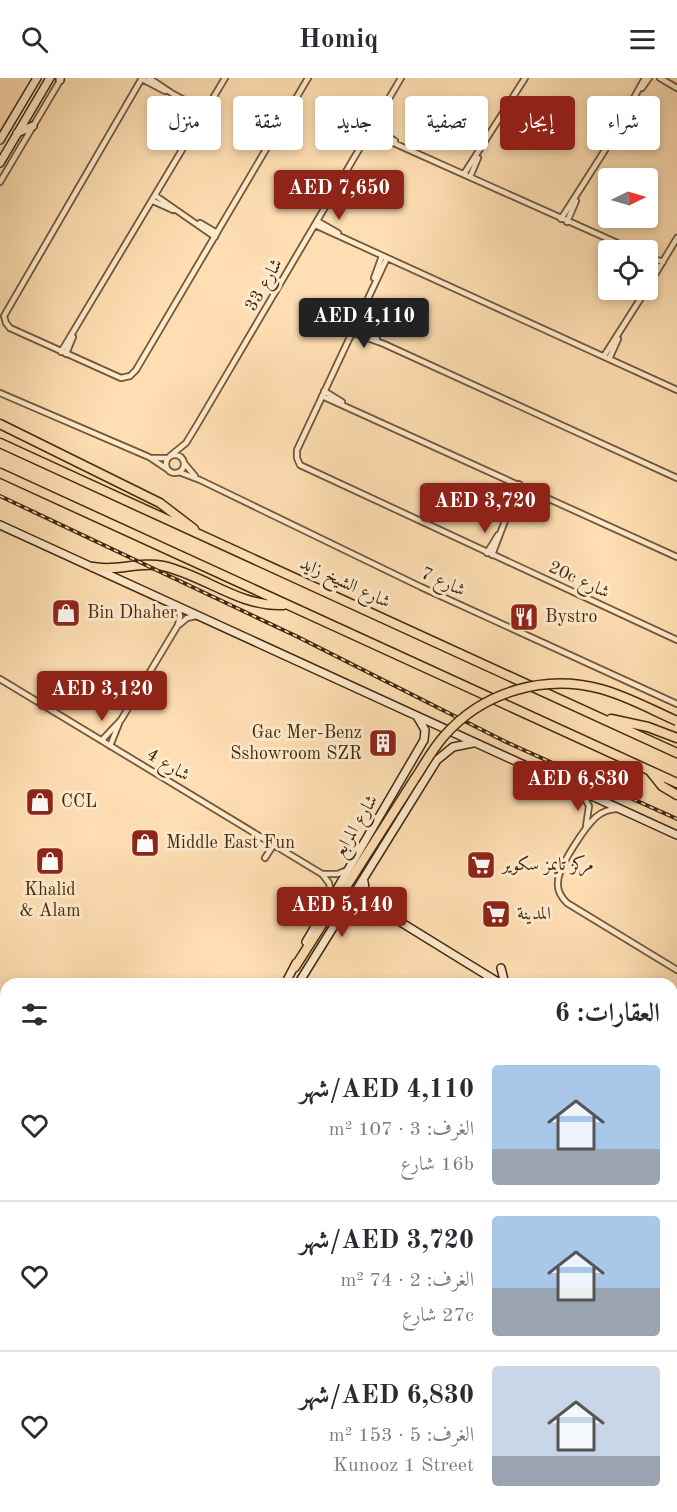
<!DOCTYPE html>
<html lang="ar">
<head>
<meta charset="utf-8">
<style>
	:root { --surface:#fff; --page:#f2f2f3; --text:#2b2b33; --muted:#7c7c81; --line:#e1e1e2; --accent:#8f2418 }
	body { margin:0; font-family:"Old Standard TT",Amiri,serif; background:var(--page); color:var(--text); direction:rtl; height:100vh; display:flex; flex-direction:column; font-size:22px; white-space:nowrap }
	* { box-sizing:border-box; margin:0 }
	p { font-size:20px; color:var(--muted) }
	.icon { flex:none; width:33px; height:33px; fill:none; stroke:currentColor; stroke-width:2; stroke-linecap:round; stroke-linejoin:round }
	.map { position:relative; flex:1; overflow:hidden; direction:ltr }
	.details { position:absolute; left:0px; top:900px; width:678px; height:534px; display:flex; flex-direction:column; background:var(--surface); border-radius:18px 18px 0 0; box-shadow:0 3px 9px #0003; direction:rtl }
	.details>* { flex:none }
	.hud { position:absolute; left:18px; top:18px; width:642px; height:54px; direction:rtl; display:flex; gap:12px }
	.needle { width:39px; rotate:85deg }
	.fabs { position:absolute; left:598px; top:90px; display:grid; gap:12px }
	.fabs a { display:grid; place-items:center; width:60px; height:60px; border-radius:6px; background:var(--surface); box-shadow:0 3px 9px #0003; font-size:30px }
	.price { position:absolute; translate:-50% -51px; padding:0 14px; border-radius:6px; background:var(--accent); color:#fff; font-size:20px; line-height:39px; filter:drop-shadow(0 2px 3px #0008) }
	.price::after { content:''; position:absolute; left:50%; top:36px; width:18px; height:14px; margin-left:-9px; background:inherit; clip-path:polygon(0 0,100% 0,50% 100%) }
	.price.current { background:#222; color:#fff }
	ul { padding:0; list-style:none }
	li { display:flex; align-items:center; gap:18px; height:150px; padding:0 18px }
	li+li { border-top:2px solid var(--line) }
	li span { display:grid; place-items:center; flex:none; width:168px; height:120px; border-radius:6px; color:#555 }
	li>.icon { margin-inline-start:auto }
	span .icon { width:72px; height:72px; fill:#fffc; stroke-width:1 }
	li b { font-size:26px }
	h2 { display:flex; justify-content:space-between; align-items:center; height:72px; padding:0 18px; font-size:26px }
	.pill { padding:0 21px; border-radius:6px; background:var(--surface); box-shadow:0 3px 9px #0003; font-size:21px; line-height:54px }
	.pill.current { background:var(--accent); color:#fff }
	header { display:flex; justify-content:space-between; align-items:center; height:78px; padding:0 18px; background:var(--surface); font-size:27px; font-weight:700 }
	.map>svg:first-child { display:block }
</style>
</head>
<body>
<header><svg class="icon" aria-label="menu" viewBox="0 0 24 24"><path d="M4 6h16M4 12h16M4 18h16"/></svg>Homiq<svg class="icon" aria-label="search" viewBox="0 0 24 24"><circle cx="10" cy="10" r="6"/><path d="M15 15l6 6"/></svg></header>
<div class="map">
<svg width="677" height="1434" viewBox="0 0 677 1434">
	<rect width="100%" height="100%" fill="#fedeb2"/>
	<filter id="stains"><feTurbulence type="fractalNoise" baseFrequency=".00333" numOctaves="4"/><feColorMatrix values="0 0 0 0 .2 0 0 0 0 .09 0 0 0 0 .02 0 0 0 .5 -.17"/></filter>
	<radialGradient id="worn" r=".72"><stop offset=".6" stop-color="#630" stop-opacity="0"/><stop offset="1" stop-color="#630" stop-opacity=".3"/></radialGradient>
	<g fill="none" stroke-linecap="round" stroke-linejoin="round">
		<!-- street casing -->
		<g stroke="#715637" stroke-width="8">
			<path id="street" d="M142 0 4 238 6 245 10 250 121 300 130 298 136 292 308 0
				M149 0 173 16 205 33
				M660 0 677 10
				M142 1 165 13
				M642 10 649 0
				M186 26 202 38
				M372 49 395 63
				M369 54 633 172
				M464 96 525 0
				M470 99 478 80
				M0 104 61 1
				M156 118 215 159
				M153 123 173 132
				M561 141 605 72 645 0
				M317 143 338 155
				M567 144 576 123
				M200 145 217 155
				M315 147 677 312
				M648 179 663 184
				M387 180 297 372V380L300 387 677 562
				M648 183 659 190
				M374 200 382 178
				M648 208 677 160
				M354 249 377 261
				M351 254 384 266 677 400
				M61 274 225 0
				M66 276 73 259
				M604 278 646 212
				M609 281 618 261
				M324 313 342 324
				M0 315 149 379 167 391
				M322 318 677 479
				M166 386a9 9 0 1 1 18 0a9 9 0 1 1-18 0Z
				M170 378 186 365 197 347 401 0
				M152 380H168
				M184 385 195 398
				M179 394 200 402 421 509 677 626
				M514 426 524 409
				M487 475 498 457
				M492 477 519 406
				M180 546 187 540 196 538
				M0 601 322 796 329 805 332 819
				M102 662 121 642 178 547 180 538 178 528
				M110 668 120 643
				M581 714 589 728 586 748
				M618 731C610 731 603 733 596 739 585 749 558 789 558 804 557 812 561 819 567 825L677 892
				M265 780 274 766
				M322 796H338L347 792
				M332 1434 336 1428"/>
		</g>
		<!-- secondary casing -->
		<g stroke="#42290e" stroke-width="10">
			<path id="secondary" d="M60 0V2
				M17 55 33 48
				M0 62 37 0
				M0 85 50 0
				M0 447 677 757
				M364 804 366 817 381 832 501 906
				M346 832 360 826 375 830
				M306 864 424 662 425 652 418 640
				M501 890 505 906
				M285 906 296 885
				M298 906 437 682 453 669 473 665
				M0 978 6 981
				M0 991 6 995
				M672 993 673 1010
				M0 1379 6 1369
				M672 1384 677 1387
				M672 1396 677 1399
				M0 1398 6 1388"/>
		</g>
		<!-- highway casing -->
		<g stroke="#42290e" stroke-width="11">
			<path id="highway" d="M0 346 160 425 194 451
				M0 365 677 675
				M0 395 677 705
				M93 489C117 494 139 483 163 488 204 497 239 529 283 527
				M611 641 648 649 677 660
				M650 693 662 708 677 717
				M295 889 414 702"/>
		</g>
		<!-- street -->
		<use href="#street" stroke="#feeacd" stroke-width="4.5"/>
		<!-- secondary -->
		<use href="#secondary" stroke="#feeacd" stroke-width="7"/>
		<!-- highway -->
		<use href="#highway" stroke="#fedeb2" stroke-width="8"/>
		<!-- rail casing -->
		<g stroke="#42290e" stroke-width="4">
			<path id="rail" d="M0 418 298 559 506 664 677 741"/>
		</g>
		<!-- rail -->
		<use href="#rail" stroke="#feeacd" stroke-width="1.5" stroke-dasharray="4.5" stroke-linecap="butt"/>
		<!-- highway-bridge casing -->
		<g stroke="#42290e" stroke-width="11" stroke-linecap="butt">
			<path id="highway-bridge" d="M414 702C424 687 433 670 445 657 484 613 545 596 601 611 627 618 652 632 677 643"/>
		</g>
		<!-- highway-bridge -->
		<use href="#highway-bridge" stroke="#fedeb2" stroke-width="8"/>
	</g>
	<!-- icons -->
	<defs>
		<g id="shop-square" transform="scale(1.5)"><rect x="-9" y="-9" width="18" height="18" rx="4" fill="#8f2418" stroke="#feeacd"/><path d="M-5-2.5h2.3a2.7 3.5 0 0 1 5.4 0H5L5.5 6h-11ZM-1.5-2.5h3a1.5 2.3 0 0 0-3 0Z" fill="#fff"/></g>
		<g id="restaurant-square" transform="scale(1.5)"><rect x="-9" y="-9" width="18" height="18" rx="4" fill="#8f2418" stroke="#feeacd"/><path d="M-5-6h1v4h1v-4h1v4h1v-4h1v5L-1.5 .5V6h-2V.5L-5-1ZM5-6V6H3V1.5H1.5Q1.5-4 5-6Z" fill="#fff"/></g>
		<g id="building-square" transform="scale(1.5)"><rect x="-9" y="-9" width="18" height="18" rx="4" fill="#8f2418" stroke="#feeacd"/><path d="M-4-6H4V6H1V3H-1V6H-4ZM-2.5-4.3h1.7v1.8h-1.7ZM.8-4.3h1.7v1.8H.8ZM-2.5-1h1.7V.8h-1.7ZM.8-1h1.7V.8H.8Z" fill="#fff"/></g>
		<g id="supermarket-square" transform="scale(1.5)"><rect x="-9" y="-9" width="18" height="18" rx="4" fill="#8f2418" stroke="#feeacd"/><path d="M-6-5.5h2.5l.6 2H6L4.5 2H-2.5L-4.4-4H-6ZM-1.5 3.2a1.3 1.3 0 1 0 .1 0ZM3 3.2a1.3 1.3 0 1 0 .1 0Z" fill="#fff"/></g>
	</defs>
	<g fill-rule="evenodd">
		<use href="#shop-square" x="66" y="535"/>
		<use href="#restaurant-square" x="524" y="539"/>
		<use href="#building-square" x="383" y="665"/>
		<use href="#shop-square" x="40" y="724"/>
		<use href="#shop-square" x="145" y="765"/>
		<use href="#shop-square" x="50" y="783"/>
		<use href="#supermarket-square" x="481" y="787"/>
		<use href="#supermarket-square" x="496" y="836"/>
	</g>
	<g text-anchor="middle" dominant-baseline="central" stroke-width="6" stroke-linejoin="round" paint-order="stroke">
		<!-- street labels -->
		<g font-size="18" fill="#42290e" stroke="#feeacd">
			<text transform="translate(264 207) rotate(-60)">شارع 33</text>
			<text transform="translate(579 502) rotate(25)">20c شارع</text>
			<text transform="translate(443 504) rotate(25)">شارع 7</text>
			<text transform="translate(345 505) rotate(25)">شارع الشيخ زايد</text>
			<text transform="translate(168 687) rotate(31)">شارع 4</text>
			<text transform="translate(356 748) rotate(-59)">شارع المرابع</text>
		</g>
		<!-- poi labels -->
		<g font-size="18" fill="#42290e" stroke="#feeacd" text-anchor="start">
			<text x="87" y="535">Bin Dhaher</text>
			<text x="545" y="539">Bystro</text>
			<text x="362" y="655" text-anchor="end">Gac Mer-Benz<tspan x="362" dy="21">Sshowroom SZR</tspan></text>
			<text x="61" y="724">CCL</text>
			<text x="166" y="765">Middle East Fun</text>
			<text x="502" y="787">مركز تايمز سكوير</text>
			<text x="50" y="812" text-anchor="middle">Khalid<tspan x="50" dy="21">&amp; Alam</tspan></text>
			<text x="517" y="836">المدينة</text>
		</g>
	</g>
	<rect width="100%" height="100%" filter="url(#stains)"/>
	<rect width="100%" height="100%" fill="url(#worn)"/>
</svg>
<div class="fabs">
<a><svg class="needle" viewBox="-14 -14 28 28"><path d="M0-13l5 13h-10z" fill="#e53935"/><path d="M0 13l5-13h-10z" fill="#7c7c81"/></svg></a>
<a><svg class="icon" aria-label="locate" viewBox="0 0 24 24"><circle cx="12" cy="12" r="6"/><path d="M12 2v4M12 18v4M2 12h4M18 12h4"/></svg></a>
</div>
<b class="price" style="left:339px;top:143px">AED 7,650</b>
<b class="price current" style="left:364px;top:271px">AED 4,110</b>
<b class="price" style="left:485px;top:456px">AED 3,720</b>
<b class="price" style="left:102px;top:644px">AED 3,120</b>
<b class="price" style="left:578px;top:734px">AED 6,830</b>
<b class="price" style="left:342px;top:860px">AED 5,140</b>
<div class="hud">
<a class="pill">شراء</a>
<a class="pill current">إيجار</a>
<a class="pill">تصفية</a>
<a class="pill">جديد</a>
<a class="pill">شقة</a>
<a class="pill">منزل</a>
</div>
<section class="details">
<h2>العقارات: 6<svg class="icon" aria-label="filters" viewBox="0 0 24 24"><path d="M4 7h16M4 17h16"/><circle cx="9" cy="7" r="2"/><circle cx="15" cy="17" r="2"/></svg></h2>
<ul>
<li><span style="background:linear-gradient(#a9c7e8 70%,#9aa5b1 0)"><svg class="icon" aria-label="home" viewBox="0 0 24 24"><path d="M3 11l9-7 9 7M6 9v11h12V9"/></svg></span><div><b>AED 4,110/شهر</b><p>الغرف: 3 · 107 m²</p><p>16b شارع</p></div><svg class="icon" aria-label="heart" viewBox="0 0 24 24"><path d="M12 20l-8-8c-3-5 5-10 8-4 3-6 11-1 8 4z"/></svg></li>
<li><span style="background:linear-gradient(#a9c7e8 60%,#9aa5b1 0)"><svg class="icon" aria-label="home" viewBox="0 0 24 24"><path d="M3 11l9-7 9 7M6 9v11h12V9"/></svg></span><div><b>AED 3,720/شهر</b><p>الغرف: 2 · 74 m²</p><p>27c شارع</p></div><svg class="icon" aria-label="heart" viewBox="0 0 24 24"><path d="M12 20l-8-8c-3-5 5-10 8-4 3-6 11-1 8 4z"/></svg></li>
<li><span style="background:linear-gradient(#c9d6e8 75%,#9aa5b1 0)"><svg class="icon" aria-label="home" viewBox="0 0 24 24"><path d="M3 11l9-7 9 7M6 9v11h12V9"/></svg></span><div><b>AED 6,830/شهر</b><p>الغرف: 5 · 153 m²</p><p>Kunooz 1 Street</p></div><svg class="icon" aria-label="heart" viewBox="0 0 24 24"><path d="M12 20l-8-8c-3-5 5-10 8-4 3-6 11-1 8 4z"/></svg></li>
</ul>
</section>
</div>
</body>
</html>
